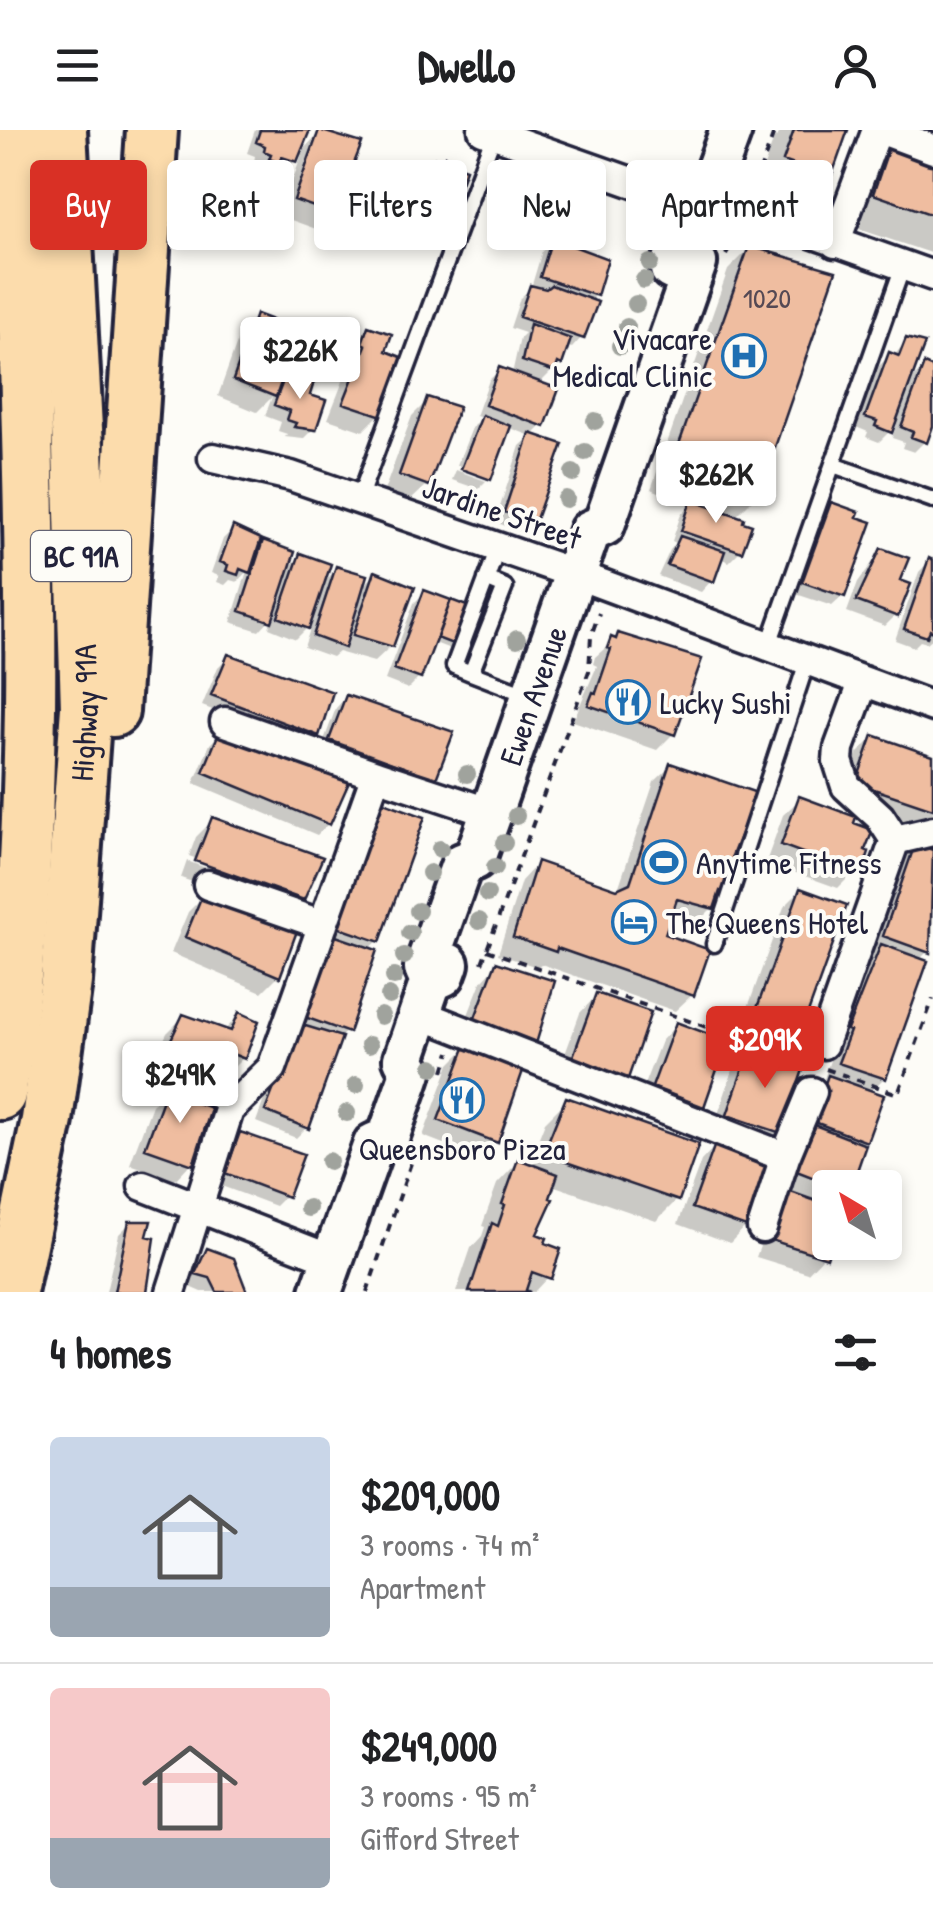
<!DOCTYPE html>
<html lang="en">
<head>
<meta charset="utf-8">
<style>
	:root { --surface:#fff; --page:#f2f2f2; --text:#202124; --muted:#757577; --line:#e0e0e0; --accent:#d93025 }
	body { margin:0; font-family:"Patrick Hand",sans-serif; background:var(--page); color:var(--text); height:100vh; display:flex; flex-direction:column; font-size:38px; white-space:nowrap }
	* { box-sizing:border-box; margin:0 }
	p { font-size:32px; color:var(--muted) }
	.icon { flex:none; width:55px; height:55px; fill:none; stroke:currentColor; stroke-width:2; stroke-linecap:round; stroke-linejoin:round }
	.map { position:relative; height:1162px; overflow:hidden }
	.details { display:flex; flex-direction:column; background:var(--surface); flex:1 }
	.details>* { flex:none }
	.banner { position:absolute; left:30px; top:30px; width:875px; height:90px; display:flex; gap:20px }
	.needle { width:65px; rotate:322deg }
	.tools { position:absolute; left:812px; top:1040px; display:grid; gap:20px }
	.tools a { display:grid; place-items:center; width:90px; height:90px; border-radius:10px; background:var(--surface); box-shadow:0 5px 15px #0003; font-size:50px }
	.price { position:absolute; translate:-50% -85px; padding:0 22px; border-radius:10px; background:#fff; color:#222; font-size:32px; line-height:65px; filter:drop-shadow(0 2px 5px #0008) }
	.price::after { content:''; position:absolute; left:50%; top:60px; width:30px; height:22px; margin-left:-15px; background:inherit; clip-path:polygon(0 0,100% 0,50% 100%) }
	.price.active { background:var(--accent); color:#fff }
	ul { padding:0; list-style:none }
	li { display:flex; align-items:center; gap:30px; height:250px; padding:0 50px }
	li+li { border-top:2px solid var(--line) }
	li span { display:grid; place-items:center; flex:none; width:280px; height:200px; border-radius:10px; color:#555 }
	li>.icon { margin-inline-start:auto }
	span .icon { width:120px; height:120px; fill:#fffc; stroke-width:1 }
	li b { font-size:42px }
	h2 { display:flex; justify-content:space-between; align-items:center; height:120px; padding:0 50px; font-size:42px }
	.pill { padding:0 35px; border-radius:10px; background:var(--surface); box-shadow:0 5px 15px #0003; font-size:35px; line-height:90px }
	.pill.active { background:var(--accent); color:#fff }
	header { display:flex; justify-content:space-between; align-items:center; height:130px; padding:0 50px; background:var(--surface); font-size:45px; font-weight:700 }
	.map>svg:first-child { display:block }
</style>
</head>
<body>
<header><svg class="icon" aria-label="menu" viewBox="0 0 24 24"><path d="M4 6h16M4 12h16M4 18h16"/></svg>Dwello<svg class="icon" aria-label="person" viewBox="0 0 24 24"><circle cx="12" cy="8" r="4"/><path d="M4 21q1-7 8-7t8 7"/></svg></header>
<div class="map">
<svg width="933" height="1162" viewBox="0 0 933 1162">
	<rect width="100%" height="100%" fill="#fdfcf7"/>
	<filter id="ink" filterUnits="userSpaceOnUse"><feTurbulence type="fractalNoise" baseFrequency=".01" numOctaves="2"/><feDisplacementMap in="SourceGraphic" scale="20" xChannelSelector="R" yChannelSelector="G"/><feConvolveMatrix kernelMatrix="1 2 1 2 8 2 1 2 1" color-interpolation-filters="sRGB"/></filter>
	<g filter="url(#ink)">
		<!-- shadow -->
		<path fill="#0003" d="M255 0H307L298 25 320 2 332 83 316 99 280 86 302 24 284 42 272 37 267 42 260 40 262 35 254 32 255 26 247 23Z
			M783 0H846L829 46 799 77 755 61 774 9Z
			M862 0H933V120L930 123 844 94 860 50 888 23 858 11Z
			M436 31 452 70 441 81 415 72 425 42Z
			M553 111 595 165 589 171 582 207 572 218 566 216 560 233 539 254 543 295 532 306 533 391 522 402 495 392 520 316 531 306 508 297 486 351V346L457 335 472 298 482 288 476 286 489 250 500 240 512 244 520 208 525 203 510 198 520 168 531 158 542 121Z
			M750 118 755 367 734 388 740 421 729 432 720 428 711 451 701 462 658 446 670 420 676 413 672 411 681 384 692 374 651 359 728 140Z
			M256 187 277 255 287 246 307 267 314 298 303 309 285 307 287 304 278 301 281 292 265 286 272 267 257 282 218 266 240 204Z
			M369 199 383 222 380 284 363 301 328 289 351 231 347 229 352 215Z
			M906 211 907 254 924 237 929 239 933 232V288L925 311 914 322 902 318 904 312 892 308 897 294 879 312 866 307 868 302 856 297 879 236 890 225 894 226Z
			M428 270 427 355 410 371 384 361 412 286Z
			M456 340 486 351 478 359 452 350Z
			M831 375 843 466 832 476 793 463 821 386Z
			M233 399 254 423 264 413 287 440 300 426 322 454 337 439 359 460 376 444 391 516 374 532 338 522 332 527 304 517 312 493 296 509 269 498 272 487 259 501 231 492 247 441 237 452 230 450 225 455 217 452 219 446 211 443 223 409Z
			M881 421 897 451 896 485 885 496 847 482 858 452Z
			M933 427V508L927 513 920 511 914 517 895 510 919 442Z
			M425 462 484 485 466 525 432 512 419 548 408 559 385 550 414 473Z
			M619 506 673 604 657 620 573 591 597 536 593 534 595 527Z
			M229 526 317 605 306 615 202 576 218 537Z
			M346 567 434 647 424 658 320 621 336 578Z
			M221 603 328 694 317 705 194 653 210 614Z
			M873 608 933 628V701L841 669 857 624Z
			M671 636 728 727 722 761 712 778 695 795 668 787 662 806 692 865 675 881 541 834 537 837 498 824 521 751 537 734 617 762 654 652Z
			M800 669 851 695 862 722 863 733 838 758 766 732 783 685Z
			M368 683 378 811 369 819 346 901 339 909 307 997 296 1008 256 992Z
			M213 690 302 769 285 785 181 748 187 731 297 771V765L189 726 196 707Z
			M916 717 933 723V807L928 821 919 830 884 948 869 963 865 1011 860 1016 849 1058H830L824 1126 808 1143 756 1127 773 1081 792 1061 780 1057 812 965 827 950 824 949 857 846 873 825 868 823 899 733Z
			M800 761 793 918 780 931 779 1002 762 1018 712 1002 734 937 748 924 733 919 784 777Z
			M204 766 294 802 278 846 262 862 171 823 188 782Z
			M497 835 496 1012 479 1028 423 1006 450 934 470 914 458 910 481 852Z
			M596 866 626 947 610 964 557 946 580 883Z
			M239 885 243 928 227 944 214 939 200 954 152 936 167 903 183 887 224 901Z
			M677 894 702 976 685 992 637 973 661 911Z
			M169 959 191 1033 175 1050 130 1034 152 975Z
			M567 970 677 1070 656 1091 552 1055 534 1106 548 1147 534 1162H456L471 1118 482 1106 485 1097 482 1096 497 1054 518 1032 528 1035 545 992Z
			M241 1005 285 1066 275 1076 216 1054 230 1016Z
			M717 1014 746 1096 730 1113 678 1094 701 1031Z
			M130 1093 144 1162H106L119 1104Z
			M207 1121 245 1162H202L186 1155 196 1131Z"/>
		<!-- building -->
		<path fill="#efbda0" stroke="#22223b" stroke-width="2.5" d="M260 0H310L297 32 282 27 280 33 269 29 271 24 264 21 265 16 256 12Z
			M319 0 362 13 334 84 294 70Z
			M794 0H848L831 48 783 31Z
			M889 17 933 32V85L873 64Z
			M445 26 456 30 454 35 466 39 454 72 424 61 435 28 444 31Z
			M552 108 608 129 597 166 540 147Z
			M749 116 836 141 757 369 671 337Z
			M530 155 546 159 551 155 598 172 584 209 519 187Z
			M256 184 299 200 276 267 233 250Z
			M530 194 571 209 562 235 558 233 555 242 522 231Z
			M368 196 392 204 386 221 404 228 382 286 343 273 366 215 362 213Z
			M906 208 925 213 892 303 875 296 877 291 865 287 889 222 899 226Z
			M924 234 933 238V296L927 313 911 307 913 302 901 297Z
			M499 237 559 259 545 297 485 275Z
			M286 243 314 252 310 265 326 270 316 300 294 297 296 293 287 290 290 281 274 275Z
			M427 267 459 277 429 356 399 345Z
			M482 285 511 296 491 350 461 339Z
			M530 303 563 314 535 392 504 382Z
			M691 370 744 388 743 392 752 395 742 422 681 401Z
			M831 372 859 382 857 387 872 392 845 467 802 452Z
			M233 396 261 409 250 443 240 439 238 445 226 441 228 435 220 432Z
			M680 406 725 421 714 452 667 435Z
			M263 410 295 422 272 492 240 481Z
			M881 418 909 428 900 450 911 454 898 487 856 471Z
			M300 423 331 434 309 499 278 487Z
			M929 428 933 430V502L930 500 927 507 904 499Z
			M336 436 367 445 345 518 313 506Z
			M375 441 415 457 393 517 353 505Z
			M424 460 451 470 421 549 394 539Z
			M451 470 488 484 473 522 437 508Z
			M618 503 702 529 675 605 588 575 593 562 596 563 611 519 607 518 611 507 616 509Z
			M228 524 333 562 319 606 211 565Z
			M346 565 454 602 436 649 329 610Z
			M220 600 350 650 330 695 203 642Z
			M873 605 933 626V679L856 653Z
			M670 633 757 663 732 726 736 727 724 763 720 761 714 779 677 769 665 804 710 820 694 866 557 818 556 822 513 807 537 731 617 759 630 753Z
			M799 666 856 687 854 693 873 700 865 720 869 722 865 734 860 733 856 743 781 715Z
			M378 670 425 687 380 812 331 795Z
			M212 687 323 727 304 770 195 731Z
			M915 714 933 720 930 823 883 806Z
			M800 758 847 775 795 919 748 903Z
			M203 763 297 801 280 847 185 807Z
			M327 803 377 820 349 903 299 885Z
			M881 814 928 831 886 949 838 933 850 901 847 900Z
			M496 832 555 851 535 917 473 893Z
			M596 863 651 882 628 949 572 929Z
			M239 882 259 891 245 929 225 921 219 939 166 920 183 884 231 901Z
			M676 892 727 911 704 977 652 957Z
			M299 894 342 907 309 999 265 981Z
			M466 915 525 935 498 1013 438 990Z
			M750 918 804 937 781 1003 727 985Z
			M828 945 884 965 867 1012 812 991Z
			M168 956 213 973 193 1035 145 1018Z
			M566 967 699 1014 679 1071 543 1024Z
			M812 994 866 1015 851 1058H840L794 1040Z
			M240 1002 304 1024 288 1067 225 1043Z
			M716 1011 771 1032 749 1098 692 1078Z
			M518 1029 558 1044 550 1068 553 1069 537 1104 547 1108 545 1113 561 1119 551 1149 532 1142 526 1160 530 1162H469L492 1093 498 1096 505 1075 502 1074Z
			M788 1061 830 1076 832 1112 827 1128 771 1110Z
			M129 1091H151L147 1106 155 1108 147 1162H114Z
			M207 1118 234 1128 247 1162H217L210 1148 195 1144Z"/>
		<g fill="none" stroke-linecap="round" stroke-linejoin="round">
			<!-- lane casing -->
			<g stroke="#22223b" stroke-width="21">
				<path id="lane" d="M833 335 933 370
					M359 369 494 4
					M486 449 505 457 471 543 531 566
					M768 517 903 136
					M471 543 454 536 498 418
					M714 814 807 532"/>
			</g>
			<!-- street casing -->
			<g stroke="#22223b" stroke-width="35">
				<path id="street" d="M483 0 682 70 707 66 933 146
					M882 0 933 19
					M835 113 877 0
					M213 328 291 346 575 444 933 577
					M225 592 376 645
					M895 710 933 701
					M208 755 323 795
					M420 884 785 1027 812 962
					M823 914 895 710 880 687 846 656 838 631 839 618 863 553
					M176 947 237 971
					M143 1056 333 1130
					M762 1098 785 1027
					M171 1162 229 980 272 938 376 645 491 683"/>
			</g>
			<!-- secondary casing -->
			<g stroke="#22223b" stroke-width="48">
				<g id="secondary">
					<path d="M671 139 675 127 687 120 731 0"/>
					<path id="s1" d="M431 851 425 838 462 734 475 729 590 401 604 395 696 133 687 120"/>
					<path d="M321 1162 374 1014 388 1008 408 951 411 942 404 929 431 851 444 845 448 834"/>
				</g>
			</g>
			<!-- highway casing -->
			<g stroke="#22223b" stroke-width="58">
				<g id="highway">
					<path d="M113 581 152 0"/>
					<path d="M0 964C22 837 28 707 30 578 32 385 23 192 18 0"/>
					<path id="s2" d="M11 1162 47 990 66 851 86 578 78 317 61 0"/>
				</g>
			</g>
			<!-- path -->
			<path stroke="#22223b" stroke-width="4" stroke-dasharray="8 8" stroke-linecap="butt" d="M754 57 775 0
				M726 125 737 103
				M487 820 803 931
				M482 833 589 541 591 506 599 483
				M826 939 898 964 933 869
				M444 941 450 922
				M367 1162 412 1030"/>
			<!-- lane -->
			<use href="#lane" stroke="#fdfcf7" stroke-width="14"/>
			<!-- street -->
			<use href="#street" stroke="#fdfcf7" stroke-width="28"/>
			<!-- secondary -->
			<use href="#secondary" stroke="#fdfcf7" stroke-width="40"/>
			<!-- highway -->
			<use href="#highway" stroke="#fcdcac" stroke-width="50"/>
		</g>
		<!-- trees -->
		<g fill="#a0a39d">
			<circle cx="664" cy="100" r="9"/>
			<circle cx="650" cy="133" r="9"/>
			<circle cx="644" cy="150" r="9"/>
			<circle cx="636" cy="174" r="9"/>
			<circle cx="627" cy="197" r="9"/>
			<circle cx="620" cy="216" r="9"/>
			<circle cx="595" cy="291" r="9"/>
			<circle cx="585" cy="322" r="9"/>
			<circle cx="573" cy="343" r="9"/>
			<circle cx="566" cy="369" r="9"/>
			<circle cx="517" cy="509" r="9"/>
			<circle cx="467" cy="644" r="9"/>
			<circle cx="516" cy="686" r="9"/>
			<circle cx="504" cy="713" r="9"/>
			<circle cx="440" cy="719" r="9"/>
			<circle cx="495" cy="737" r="9"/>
			<circle cx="430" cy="743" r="9"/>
			<circle cx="487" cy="764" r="9"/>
			<circle cx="418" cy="781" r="9"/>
			<circle cx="479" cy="791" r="9"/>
			<circle cx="410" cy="803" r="9"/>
			<circle cx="404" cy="826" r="9"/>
			<circle cx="394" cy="847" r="9"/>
			<circle cx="389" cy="866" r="9"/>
			<circle cx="381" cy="886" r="9"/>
			<circle cx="369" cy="915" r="9"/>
			<circle cx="433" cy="937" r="9"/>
			<circle cx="356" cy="955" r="9"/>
			<circle cx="347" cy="983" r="9"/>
			<circle cx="329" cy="1031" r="9"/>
			<circle cx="308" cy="1078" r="9"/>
		</g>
	</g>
	<!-- icons -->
	<defs>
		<g id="hospital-ring" transform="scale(2.25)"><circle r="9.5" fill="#fdfcf7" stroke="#1f6fb2" stroke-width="1.5"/><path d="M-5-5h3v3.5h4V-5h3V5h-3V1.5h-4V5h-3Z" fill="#1f6fb2"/></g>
		<g id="restaurant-ring" transform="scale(2.25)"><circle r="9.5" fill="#fdfcf7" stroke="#1f6fb2" stroke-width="1.5"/><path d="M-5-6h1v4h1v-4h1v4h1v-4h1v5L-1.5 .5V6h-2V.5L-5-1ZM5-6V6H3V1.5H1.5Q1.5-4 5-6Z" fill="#1f6fb2"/></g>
		<g id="stadium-ring" transform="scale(2.25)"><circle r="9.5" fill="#fdfcf7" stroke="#1f6fb2" stroke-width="1.5"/><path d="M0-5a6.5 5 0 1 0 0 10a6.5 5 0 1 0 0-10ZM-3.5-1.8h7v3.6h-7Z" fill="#1f6fb2"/></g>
		<g id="hotel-ring" transform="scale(2.25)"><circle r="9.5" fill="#fdfcf7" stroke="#1f6fb2" stroke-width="1.5"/><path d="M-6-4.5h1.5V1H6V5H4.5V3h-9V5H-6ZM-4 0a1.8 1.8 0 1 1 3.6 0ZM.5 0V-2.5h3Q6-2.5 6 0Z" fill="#1f6fb2"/></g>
	</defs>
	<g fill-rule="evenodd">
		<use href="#hospital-ring" x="744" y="226"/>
		<use href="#restaurant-ring" x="628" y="572"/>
		<use href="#stadium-ring" x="664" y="732"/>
		<use href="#hotel-ring" x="634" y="792"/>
		<use href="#restaurant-ring" x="462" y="970"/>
	</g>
	<g text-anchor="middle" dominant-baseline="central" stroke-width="8" stroke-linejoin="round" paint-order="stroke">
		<!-- number labels -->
		<g font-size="28" fill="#554954">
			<text x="767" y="168">1020</text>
		</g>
		<!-- shield labels -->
		<rect fill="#fdfcf7" stroke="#646373" stroke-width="2.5" x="31" y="401" width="100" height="50" rx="8"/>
		<g font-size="30" font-weight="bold" fill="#22223b">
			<text x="81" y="426">BC 91A</text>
		</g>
		<!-- poi labels -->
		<g font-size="32" fill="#22223b" stroke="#fdfcf7" text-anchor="start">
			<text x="712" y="208" text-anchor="end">Vivacare<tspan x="712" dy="37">Medical Clinic</tspan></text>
			<text x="660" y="572">Lucky Sushi</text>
			<text x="696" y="732">Anytime Fitness</text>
			<text x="666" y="792">The Queens Hotel</text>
			<text x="462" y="1018" text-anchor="middle">Queensboro Pizza</text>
		</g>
		<!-- street labels -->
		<g font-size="32" fill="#22223b" stroke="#fdfcf7">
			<text transform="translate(502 382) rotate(19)">Jardine Street</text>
			<text stroke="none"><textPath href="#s1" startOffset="312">Ewen Avenue</textPath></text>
			<text stroke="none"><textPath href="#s2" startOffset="585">Highway 91A</textPath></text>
		</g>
	</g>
</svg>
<div class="tools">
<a><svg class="needle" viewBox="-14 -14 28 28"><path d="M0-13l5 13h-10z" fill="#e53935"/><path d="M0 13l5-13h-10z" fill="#757577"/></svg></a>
</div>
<b class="price" style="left:300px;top:272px">$226K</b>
<b class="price" style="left:716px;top:396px">$262K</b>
<b class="price active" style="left:765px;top:961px">$209K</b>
<b class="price" style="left:180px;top:996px">$249K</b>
<div class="banner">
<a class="pill active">Buy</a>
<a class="pill">Rent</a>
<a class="pill">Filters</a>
<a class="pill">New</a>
<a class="pill">Apartment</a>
</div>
</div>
<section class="details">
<h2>4 homes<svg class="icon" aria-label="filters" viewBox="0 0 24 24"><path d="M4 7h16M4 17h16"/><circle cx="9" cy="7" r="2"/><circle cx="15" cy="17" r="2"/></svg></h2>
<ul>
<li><span style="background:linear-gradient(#c9d6e8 75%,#9aa5b1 0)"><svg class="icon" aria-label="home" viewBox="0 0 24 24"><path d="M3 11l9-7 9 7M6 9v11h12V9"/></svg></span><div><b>$209,000</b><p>3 rooms · 74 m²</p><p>Apartment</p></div></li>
<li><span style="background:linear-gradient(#f6c9c9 75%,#9aa5b1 0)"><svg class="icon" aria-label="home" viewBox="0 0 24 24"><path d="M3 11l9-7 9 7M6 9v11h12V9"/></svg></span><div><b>$249,000</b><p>3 rooms · 95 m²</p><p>Gifford Street</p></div></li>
</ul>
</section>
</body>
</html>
